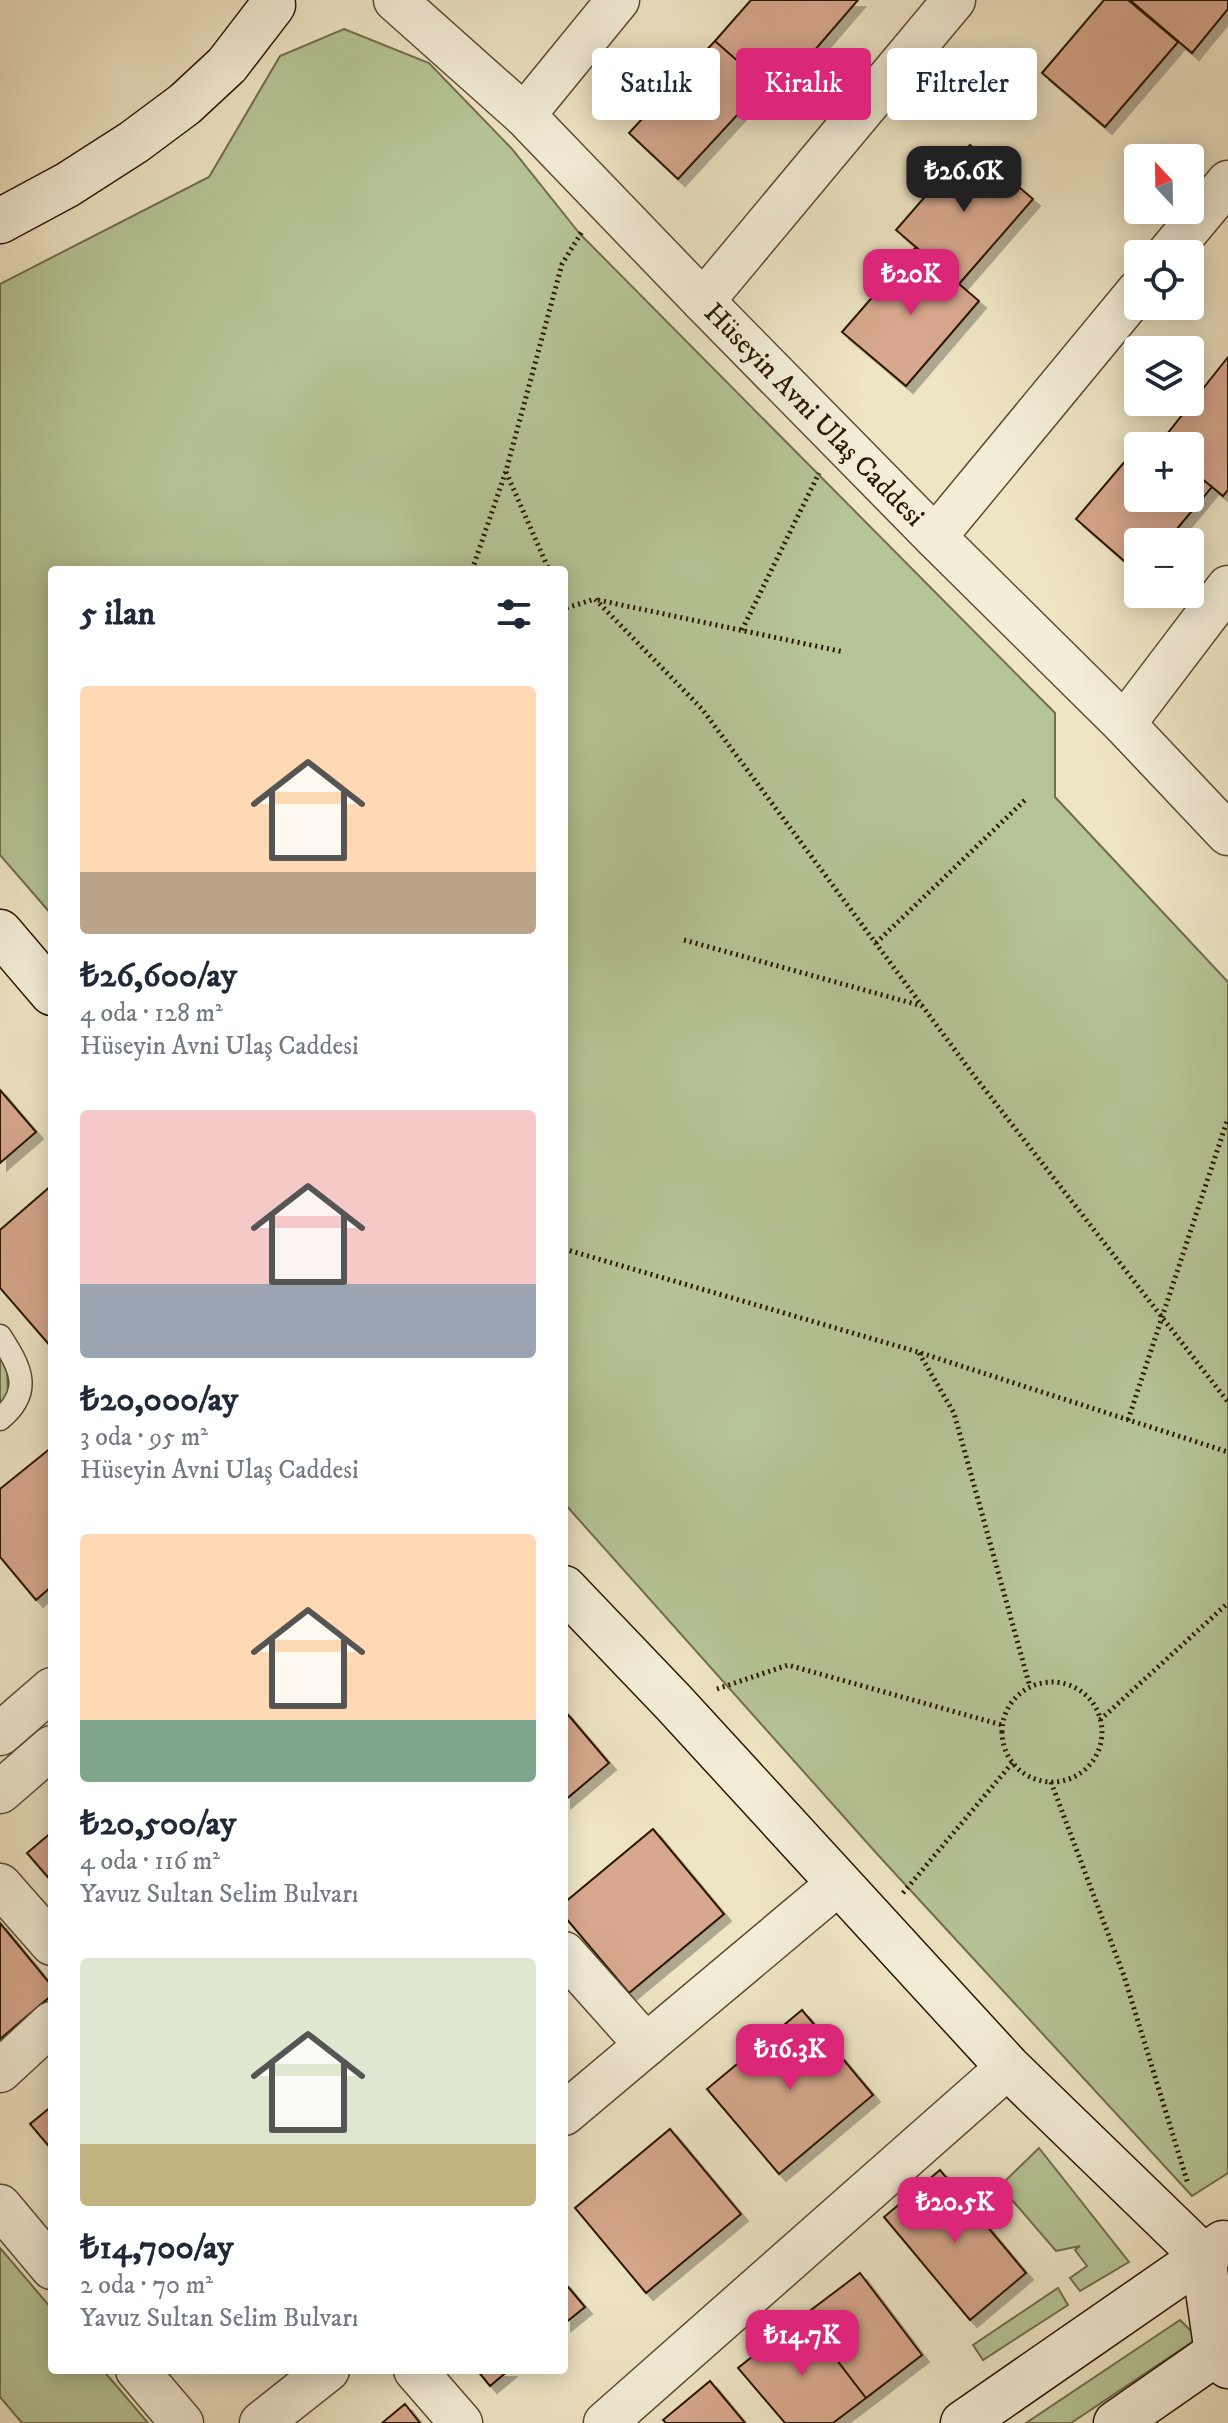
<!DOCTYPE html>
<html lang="tr">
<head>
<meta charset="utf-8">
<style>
	:root { --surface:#fff; --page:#f6f6f7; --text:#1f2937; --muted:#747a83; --accent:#db2777 }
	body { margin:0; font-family:"IM FELL DW Pica",serif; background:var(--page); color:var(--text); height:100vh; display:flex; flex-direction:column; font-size:30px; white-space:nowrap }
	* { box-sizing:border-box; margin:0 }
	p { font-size:26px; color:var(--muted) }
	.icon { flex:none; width:44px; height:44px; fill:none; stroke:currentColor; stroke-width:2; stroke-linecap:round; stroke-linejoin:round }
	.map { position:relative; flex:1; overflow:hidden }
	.panel { position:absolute; left:48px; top:566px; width:520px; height:1808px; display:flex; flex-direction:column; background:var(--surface); border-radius:8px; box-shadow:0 4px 20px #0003 }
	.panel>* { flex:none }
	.guide { position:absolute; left:592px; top:48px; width:516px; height:72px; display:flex; gap:16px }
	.needle { width:52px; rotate:338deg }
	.tools { position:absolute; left:1124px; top:144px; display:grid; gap:16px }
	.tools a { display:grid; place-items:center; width:80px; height:80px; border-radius:8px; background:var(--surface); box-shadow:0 4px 20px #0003; font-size:40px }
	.price { position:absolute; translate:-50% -68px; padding:0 18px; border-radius:16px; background:var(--accent); color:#fff; font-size:26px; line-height:52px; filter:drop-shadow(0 2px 4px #0008) }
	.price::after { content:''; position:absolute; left:50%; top:48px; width:24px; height:18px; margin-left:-12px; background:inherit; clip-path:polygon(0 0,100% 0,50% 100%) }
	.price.on { background:#222; color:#fff }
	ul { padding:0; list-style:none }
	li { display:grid; align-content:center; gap:16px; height:424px; padding:0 32px }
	li span { display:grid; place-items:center; height:248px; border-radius:8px; color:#555 }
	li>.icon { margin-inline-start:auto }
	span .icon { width:144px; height:144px; fill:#fffc; stroke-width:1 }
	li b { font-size:34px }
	h2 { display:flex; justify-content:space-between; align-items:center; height:96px; padding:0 32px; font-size:34px }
	.tag { padding:0 28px; border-radius:8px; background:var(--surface); box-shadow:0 4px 20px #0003; font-size:28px; line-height:72px }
	.tag.on { background:var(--accent); color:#fff }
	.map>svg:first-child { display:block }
</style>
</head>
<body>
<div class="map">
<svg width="1228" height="2423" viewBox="0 0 1228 2423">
	<defs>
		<filter id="shadow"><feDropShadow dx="7" dy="7" stdDeviation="0" flood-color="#0004"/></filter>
	</defs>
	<rect width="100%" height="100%" fill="#eee5c4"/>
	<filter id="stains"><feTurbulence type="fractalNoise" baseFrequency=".0025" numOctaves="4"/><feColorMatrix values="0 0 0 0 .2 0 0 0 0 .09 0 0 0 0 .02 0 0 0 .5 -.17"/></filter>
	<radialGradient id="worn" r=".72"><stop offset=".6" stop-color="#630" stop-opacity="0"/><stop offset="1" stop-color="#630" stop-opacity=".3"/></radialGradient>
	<!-- green -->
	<path fill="#b6c596" stroke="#716e4b" stroke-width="2" d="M344 29 429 63 512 149 580 234 1055 713V797L1228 982V2173L1192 2196 878 1855 564 1503V570H52V915L0 855V284L209 177 280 56Z
		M0 1359 7 1367 8 1398 0 1405Z
		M1039 2148 1129 2262 1080 2291 1070 2278 1087 2266 1075 2250 1080 2246 1056 2251 1000 2186Z
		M0 2248 52 2309V2370H103L148 2423H22L0 2397Z
		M1058 2288 1068 2305 983 2360 973 2345Z
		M1180 2320 1198 2338 1071 2423H1026Z"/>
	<!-- building -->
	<path fill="#d7a88d" stroke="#2c1800" stroke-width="2" filter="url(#shadow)" d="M751 0H858L776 95 715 41Z
		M1104 0H1128L1178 42 1105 127 1042 73Z
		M1130 0H1228V9L1192 53Z
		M715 41 765 85 678 179 629 133Z
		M970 145 1033 199 959 284 896 230Z
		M916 247 979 301 906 386 842 332Z
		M1228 357V490L1223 496 1190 469V446H1163L1160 443Z
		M1149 434 1160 443 1163 446H1138Z
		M1138 446V498H1190V469L1212 487 1166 542H1138V573L1076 519Z
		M0 1090 36 1132 0 1163Z
		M52 1185V1348L0 1288V1230Z
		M52 1447V1586L36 1600 0 1557V1489Z
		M564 1710 609 1763 564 1801Z
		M653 1829 724 1914 629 1993 564 1916V1903Z
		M52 1832V1882L27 1853Z
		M0 1923 52 1986V1995L0 2039Z
		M802 2010 873 2095 779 2174 707 2089Z
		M52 2106V2150L30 2124Z
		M670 2129 741 2214 646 2293 575 2208Z
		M940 2170 1026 2273 970 2320 884 2217Z
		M860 2273 922 2355 866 2398 803 2316Z
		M564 2282 585 2307 564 2324Z
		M803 2316 866 2398 833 2423H785L738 2368Z
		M477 2370H509L490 2386Z
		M710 2381 745 2423H666L663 2420Z
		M405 2404 420 2423H382Z"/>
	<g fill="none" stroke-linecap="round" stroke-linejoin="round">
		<!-- lane casing -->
		<g stroke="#5c4b31" stroke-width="25">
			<path id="lane" d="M0 1336C20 1367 34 1391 0 1419"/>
		</g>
		<!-- street casing -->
		<g stroke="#5c4b31" stroke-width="45">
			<g id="street">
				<path id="s1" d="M395 0 524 115 703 301 935 537 1124 724 1228 834"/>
				<path d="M524 115 618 0"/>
				<path d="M1168 254 1228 182"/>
				<path d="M703 301 954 0"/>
				<path d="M935 537 1138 291"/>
				<path d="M1124 724 1228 587"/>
				<path d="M0 1734 52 1689"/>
				<path d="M0 1792 52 1747"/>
				<path d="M0 1885 52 1944"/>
				<path d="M564 1953 646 2045 564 2114"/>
				<path d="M646 2045 838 1884"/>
				<path d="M0 2071 52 2023"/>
				<path d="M0 2206 52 2268"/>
				<path d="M137 2370 182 2423"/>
				<path d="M415 2370 461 2423"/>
				<path d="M261 2423 328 2370"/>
				<path d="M605 2423 1008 2067"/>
			</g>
		</g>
		<!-- secondary casing -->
		<g stroke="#2c1800" stroke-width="47">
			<path id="secondary" d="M0 221 67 185 134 142 185 104 227 65 273 5
				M0 932 52 993
				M564 1588 674 1703 1008 2067 1203 2256 1217 2353 1228 2366
				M963 2423 1223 2243
				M1116 2423 1228 2345"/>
		</g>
		<!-- path -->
		<path stroke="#2c1800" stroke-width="5" stroke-dasharray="2 4" stroke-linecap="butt" d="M506 472 549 570
			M472 570 506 471 562 264 583 230
			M598 600 844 652
			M564 603 566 608 595 599 702 709 972 1073 1228 1402
			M742 630 819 473
			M684 940 922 1006
			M876 943 1025 800
			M564 1249 918 1352 1228 1452
			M919 1353 954 1413 1030 1687
			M1128 1420 1228 1118
			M1002 1732a50 50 0 1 1 100 0a50 50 0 1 1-100 0Z
			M717 1689 788 1665 1002 1725
			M1100 1720 1228 1603
			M1051 1782 1124 1976 1188 2184
			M903 1893 1013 1762"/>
		<!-- lane -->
		<use href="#lane" stroke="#f4eed9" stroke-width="22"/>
		<!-- street -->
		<use href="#street" stroke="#f4eed9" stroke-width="42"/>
		<!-- secondary -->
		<use href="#secondary" stroke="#f4eed9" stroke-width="44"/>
	</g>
	<g text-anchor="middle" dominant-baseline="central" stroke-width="7" stroke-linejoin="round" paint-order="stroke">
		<!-- street labels -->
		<g font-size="28" fill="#2c1800" stroke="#f4eed9">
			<text stroke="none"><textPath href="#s1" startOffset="590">Hüseyin Avni Ulaş Caddesi</textPath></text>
		</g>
	</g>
	<rect width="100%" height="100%" filter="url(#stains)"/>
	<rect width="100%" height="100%" fill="url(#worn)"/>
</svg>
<div class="tools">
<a><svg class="needle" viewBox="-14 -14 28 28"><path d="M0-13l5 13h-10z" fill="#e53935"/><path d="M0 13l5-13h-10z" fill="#747a83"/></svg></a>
<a><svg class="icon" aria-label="locate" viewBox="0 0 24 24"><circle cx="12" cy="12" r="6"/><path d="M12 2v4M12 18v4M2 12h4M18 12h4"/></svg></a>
<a><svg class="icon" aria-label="layers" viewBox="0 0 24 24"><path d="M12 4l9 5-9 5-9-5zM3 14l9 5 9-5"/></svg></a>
<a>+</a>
<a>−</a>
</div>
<b class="price on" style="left:964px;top:214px">₺26.6K</b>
<b class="price" style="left:911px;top:317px">₺20K</b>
<b class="price" style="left:790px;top:2092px">₺16.3K</b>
<b class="price" style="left:955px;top:2245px">₺20.5K</b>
<b class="price" style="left:802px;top:2378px">₺14.7K</b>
<div class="guide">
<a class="tag">Satılık</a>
<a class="tag on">Kiralık</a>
<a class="tag">Filtreler</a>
</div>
<section class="panel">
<h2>5 ilan<svg class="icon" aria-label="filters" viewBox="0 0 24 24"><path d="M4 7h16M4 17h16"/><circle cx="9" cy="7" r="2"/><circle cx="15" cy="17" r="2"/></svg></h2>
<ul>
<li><span style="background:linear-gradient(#ffd9b3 75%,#b9a48a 0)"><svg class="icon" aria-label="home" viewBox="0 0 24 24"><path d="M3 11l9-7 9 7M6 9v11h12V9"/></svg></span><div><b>₺26,600/ay</b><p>4 oda · 128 m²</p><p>Hüseyin Avni Ulaş Caddesi</p></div></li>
<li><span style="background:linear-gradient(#f6c9c9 70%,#9aa5b1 0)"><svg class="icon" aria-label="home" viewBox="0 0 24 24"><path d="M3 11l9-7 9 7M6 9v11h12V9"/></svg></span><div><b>₺20,000/ay</b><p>3 oda · 95 m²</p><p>Hüseyin Avni Ulaş Caddesi</p></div></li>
<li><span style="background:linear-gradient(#ffd9b3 75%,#7fa58c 0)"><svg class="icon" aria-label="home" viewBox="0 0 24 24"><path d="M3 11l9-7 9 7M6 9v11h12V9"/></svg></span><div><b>₺20,500/ay</b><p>4 oda · 116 m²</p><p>Yavuz Sultan Selim Bulvarı</p></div></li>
<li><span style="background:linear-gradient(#dfe7d0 75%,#c2b280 0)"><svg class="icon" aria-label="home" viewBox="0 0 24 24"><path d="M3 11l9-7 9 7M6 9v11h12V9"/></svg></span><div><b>₺14,700/ay</b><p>2 oda · 70 m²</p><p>Yavuz Sultan Selim Bulvarı</p></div></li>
</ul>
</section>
</div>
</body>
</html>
